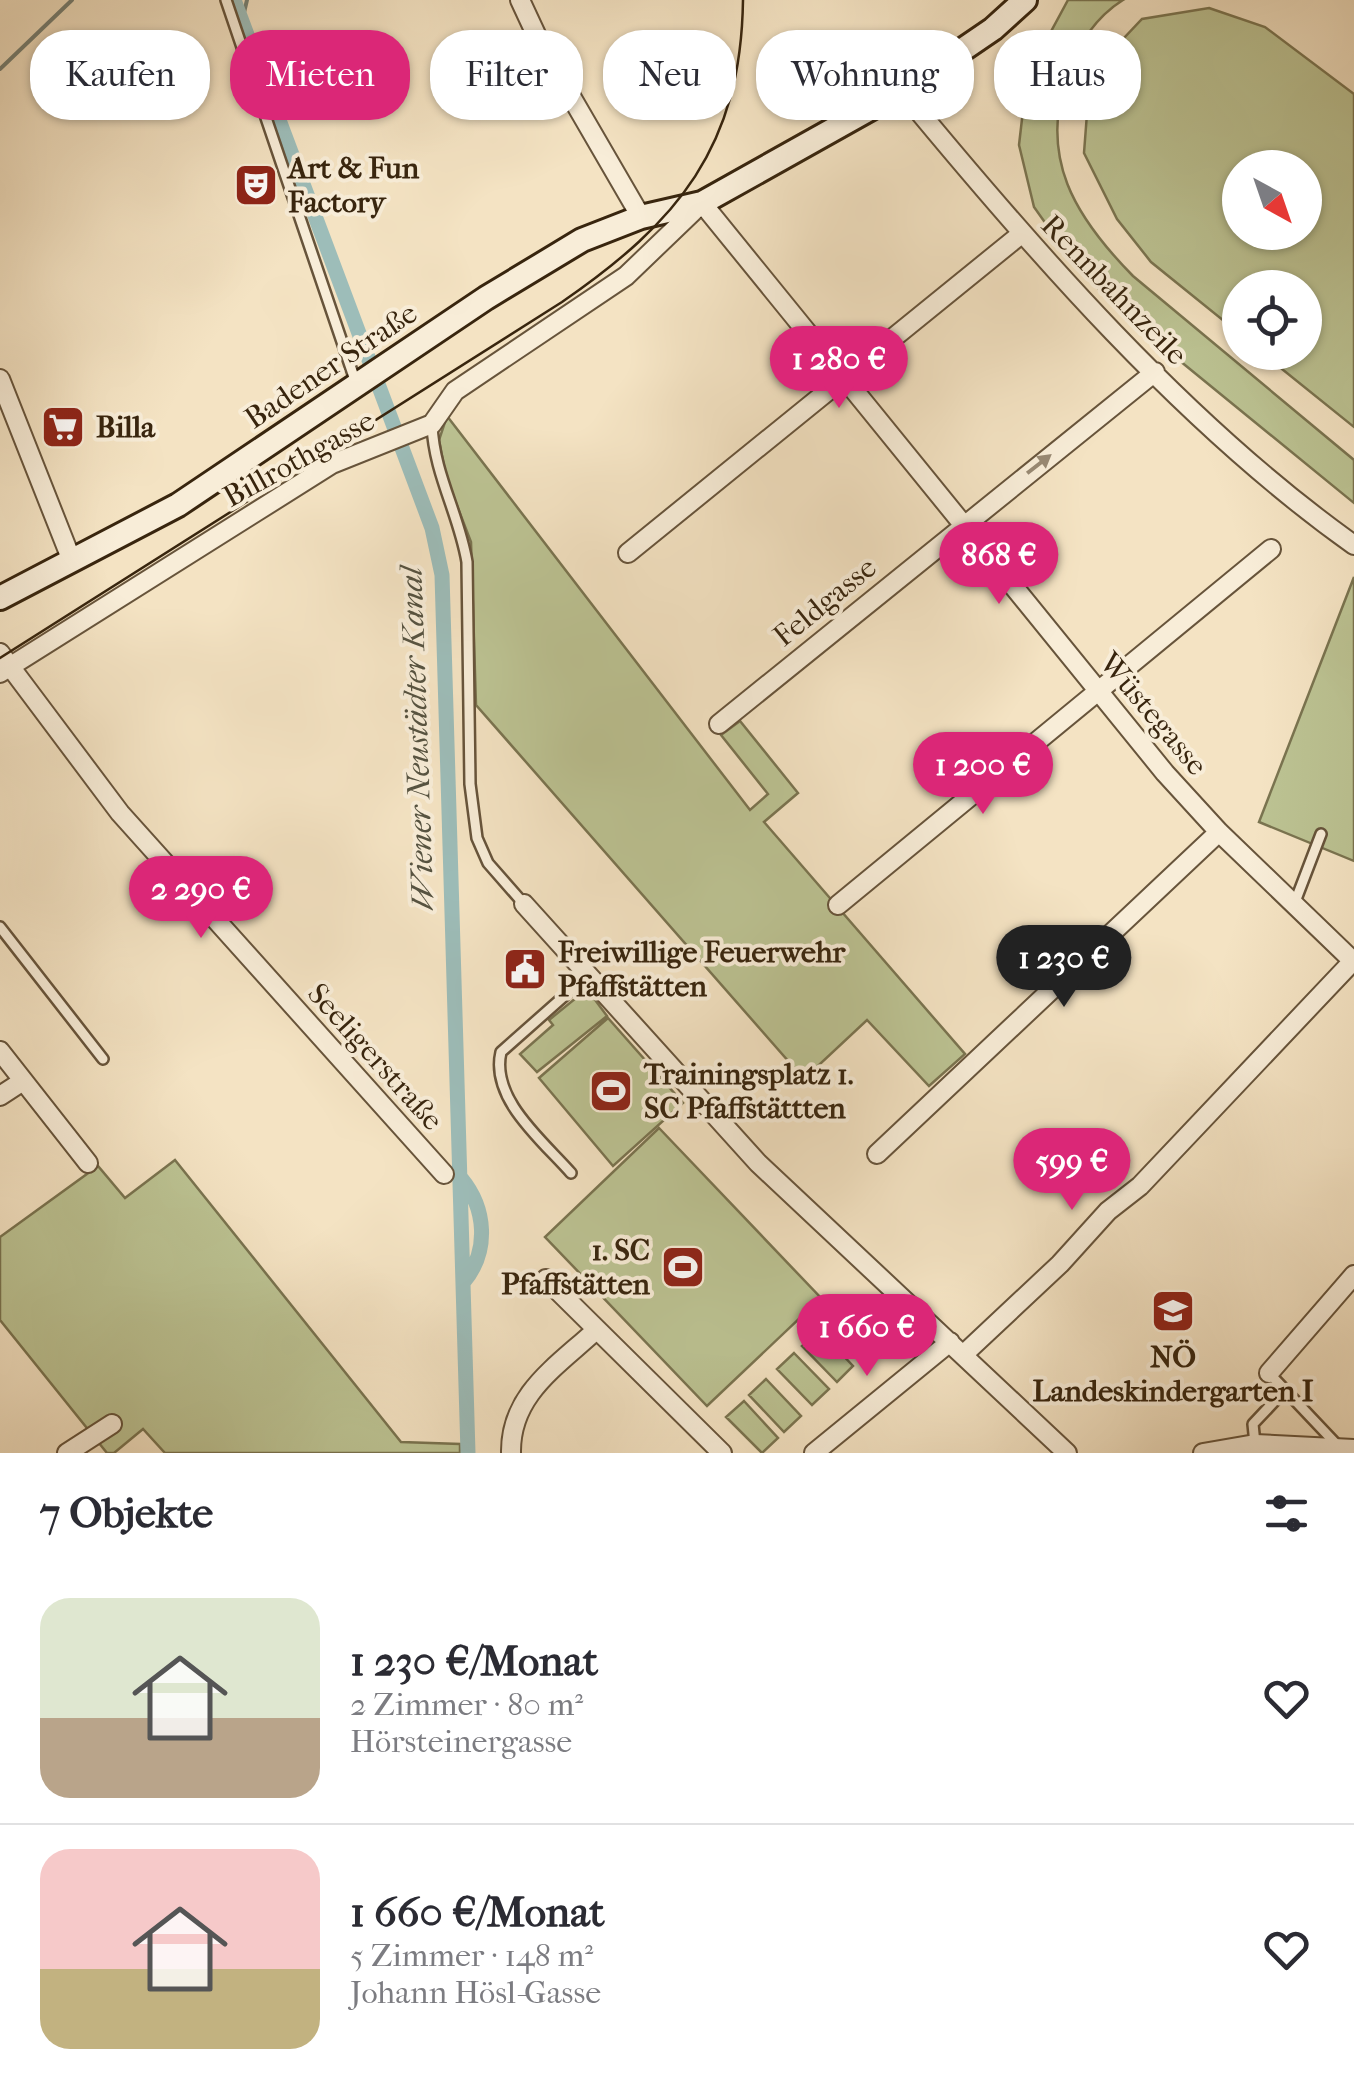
<!DOCTYPE html>
<html lang="de">
<head>
<meta charset="utf-8">
<style>
	:root { --surface:#fff; --page:#f2f2f3; --text:#2b2b33; --muted:#7c7c81; --line:#e1e1e2; --accent:#db2777 }
	body { margin:0; font-family:"IM FELL French Canon",serif; background:var(--page); color:var(--text); height:100vh; display:flex; flex-direction:column; font-size:38px; white-space:nowrap }
	* { box-sizing:border-box; margin:0 }
	p { font-size:32px; color:var(--muted) }
	.icon { flex:none; width:55px; height:55px; fill:none; stroke:currentColor; stroke-width:2; stroke-linecap:round; stroke-linejoin:round }
	.map { position:relative; height:1453px; overflow:hidden }
	.drawer { display:flex; flex-direction:column; background:var(--surface); flex:1 }
	.drawer>* { flex:none }
	.top-card { position:absolute; left:30px; top:30px; width:1295px; height:90px; display:flex; gap:20px }
	.needle { width:65px; rotate:140deg }
	.fabs { position:absolute; left:1222px; top:150px; display:grid; gap:20px }
	.fabs a { display:grid; place-items:center; width:100px; height:100px; border-radius:50%; background:var(--surface); box-shadow:0 2px 8px #0004; font-size:50px }
	.price { position:absolute; translate:-50% -85px; padding:0 22px; border-radius:35px; background:var(--accent); color:#fff; font-size:32px; line-height:65px; filter:drop-shadow(0 2px 5px #0008) }
	.price::after { content:''; position:absolute; left:50%; top:60px; width:30px; height:22px; margin-left:-15px; background:inherit; clip-path:polygon(0 0,100% 0,50% 100%) }
	.price.current { background:#222; color:#fff }
	ul { padding:0; list-style:none }
	li { display:flex; align-items:center; gap:30px; height:250px; padding:0 40px }
	li+li { border-top:2px solid var(--line) }
	li span { display:grid; place-items:center; flex:none; width:280px; height:200px; border-radius:30px; color:#555 }
	li>.icon { margin-inline-start:auto }
	span .icon { width:120px; height:120px; fill:#fffc; stroke-width:1 }
	li b { font-size:42px }
	h2 { display:flex; justify-content:space-between; align-items:center; height:120px; padding:0 40px; font-size:42px }
	.tag { padding:0 35px; border-radius:40px; background:var(--surface); box-shadow:0 2px 8px #0004; font-size:35px; line-height:90px }
	.tag.current { background:var(--accent); color:#fff }
	.map>svg:first-child { display:block }
</style>
</head>
<body>
<div class="map">
<svg width="1354" height="1453" viewBox="0 0 1354 1453">
	<rect width="100%" height="100%" fill="#f4e3c3"/>
	<filter id="stains"><feTurbulence type="fractalNoise" baseFrequency=".002" numOctaves="4"/><feColorMatrix values="0 0 0 0 .2 0 0 0 0 .09 0 0 0 0 .02 0 0 0 .5 -.17"/></filter>
	<radialGradient id="worn" r=".72"><stop offset=".6" stop-color="#630" stop-opacity="0"/><stop offset="1" stop-color="#630" stop-opacity=".3"/></radialGradient>
	<!-- green -->
	<path fill="#bcc393" stroke="#7a7450" stroke-width="2.5" fill-rule="evenodd" d="M1068 0H1123C1097 16 1077 45 1067 74 1039 158 1074 216 1133 276L1354 460V503L1125 316 1075 265 1034 207 1019 145 1027 76Z
		M1209 8 1265 27 1354 94V427L1262 353 1305 352V288H1240V334L1151 262 1117 219 1084 153 1090 74 1142 19ZM1240 168H1305V232H1240Z
		M447 416 750 810 768 794 721 735 740 721 798 793 764 822 965 1054 929 1086 867 1020 804 1079 476 705 471 542 446 477 439 440Z
		M1354 577V861L1259 822Z
		M587 989 607 1016 537 1072 520 1054 553 1025 549 1020Z
		M608 1018 683 1103 613 1166 539 1078Z
		M659 1128 821 1298 707 1406 545 1237Z
		M175 1160 401 1442 460 1444V1453H165L143 1429 114 1453H107L0 1320V1237L98 1166 125 1198Z
		M819 1330 853 1366 837 1382 802 1346Z
		M794 1353 829 1389 812 1405 777 1369Z
		M766 1379 801 1416 784 1432 749 1395Z
		M744 1401 778 1438 762 1453 726 1417Z"/>
	<g fill="none" stroke-linecap="round" stroke-linejoin="round">
		<!-- stream -->
		<path stroke="#758075" stroke-width="4" d="M242 21 247 0
			M0 69 72 0"/>
		<!-- canal -->
		<path stroke="#9dbdb9" stroke-width="15" d="M234 0 432 528 442 575 468 1453
			M461 1178C486 1208 490 1251 463 1283"/>
		<!-- lane casing -->
		<g stroke="#67543b" stroke-width="14">
			<path id="lane" d="M226 0 356 383
				M432 425C434 474 459 514 467 562L470 784 477 838 488 863 524 904
				M1295 902 1321 834
				M0 927 103 1059
				M571 1173C543 1141 490 1099 501 1052L588 975
				M1269 1373 1339 1447
				M1255 1444 1253 1424 1285 1390"/>
		</g>
		<!-- street casing -->
		<g stroke="#67543b" stroke-width="22">
			<path id="street" d="M520 0 540 43 641 217
				M902 91C1033 250 1185 425 1354 545
				M0 379 72 561
				M628 553 1020 235
				M0 653 120 813 444 1174
				M0 673 332 464 432 424 455 391 626 276 702 203 1165 773 1219 832 1354 962
				M719 724 1155 372
				M524 904 758 1163 1067 1453
				M838 905 1271 549
				M0 1051 88 1163
				M0 1096 23 1081
				M877 1154 1219 832
				M546 1279 722 1453
				M964 1354 1060 1264 1108 1211 1140 1186 1353 961
				M1269 1373 1354 1275
				M67 1453 112 1424
				M511 1453C510 1395 556 1367 595 1331
				M814 1453 950 1342
				M1203 1453 1255 1444 1354 1449"/>
		</g>
		<!-- secondary casing -->
		<g stroke="#38250e" stroke-width="28">
			<path id="secondary" d="M0 598 178 505 486 298 582 240 641 217 702 203 902 91 993 29 1025 0"/>
		</g>
		<!-- lane -->
		<use href="#lane" stroke="#f8edd8" stroke-width="9"/>
		<!-- street -->
		<use href="#street" stroke="#f8edd8" stroke-width="18"/>
		<!-- secondary -->
		<use href="#secondary" stroke="#f8edd8" stroke-width="22"/>
		<!-- tram -->
		<path stroke="#38250e" stroke-width="2.5" d="M0 658 562 302C678 222 741 147 743 0"/>
	</g>
	<!-- one-way arrows -->
	<defs><path id="oneway-solid" d="M-6-.8H1V-3.2L6.5 0L1 3.2V.8H-6Z" transform="scale(2.5)"/></defs>
	<use fill="#988973" href="#oneway-solid" transform="translate(1039 464) rotate(-38)"/>
	<!-- icons -->
	<defs>
		<g id="theatre-square" transform="scale(2.25)"><rect x="-9" y="-9" width="18" height="18" rx="4" fill="#8f2418" stroke="#f8edd8"/><path d="M-5-5.5Q0-4 5-5.5V0Q5 5 0 6Q-5 5-5 0ZM-3.3-2.5H-1v1.5H-3.3ZM1-2.5H3.3v1.5H1ZM-2.8 1Q0 5.5 2.8 1Z" fill="#fff"/></g>
		<g id="supermarket-square" transform="scale(2.25)"><rect x="-9" y="-9" width="18" height="18" rx="4" fill="#8f2418" stroke="#f8edd8"/><path d="M-6-5.5h2.5l.6 2H6L4.5 2H-2.5L-4.4-4H-6ZM-1.5 3.2a1.3 1.3 0 1 0 .1 0ZM3 3.2a1.3 1.3 0 1 0 .1 0Z" fill="#fff"/></g>
		<g id="civic-square" transform="scale(2.25)"><rect x="-9" y="-9" width="18" height="18" rx="4" fill="#8f2418" stroke="#f8edd8"/><path d="M-.6-6.5H3V-4.5H.6V-3L4-1V1h2V6H-6V1h2V-1L-.6-3ZM-1.2 2.5V6h2.4V2.5Z" fill="#fff"/></g>
		<g id="stadium-square" transform="scale(2.25)"><rect x="-9" y="-9" width="18" height="18" rx="4" fill="#8f2418" stroke="#f8edd8"/><path d="M0-5a6.5 5 0 1 0 0 10a6.5 5 0 1 0 0-10ZM-3.5-1.8h7v3.6h-7Z" fill="#fff"/></g>
		<g id="school-square" transform="scale(2.25)"><rect x="-9" y="-9" width="18" height="18" rx="4" fill="#8f2418" stroke="#f8edd8"/><path d="M0-5L7-2L0 1L-7-2ZM-4 1L0 2.5L4 1V4Q0 6-4 4Z" fill="#fff"/></g>
	</defs>
	<g fill-rule="evenodd">
		<use href="#theatre-square" x="256" y="185"/>
		<use href="#supermarket-square" x="63" y="427"/>
		<use href="#civic-square" x="525" y="969"/>
		<use href="#stadium-square" x="611" y="1091"/>
		<use href="#stadium-square" x="683" y="1267"/>
		<use href="#school-square" x="1173" y="1311"/>
	</g>
	<g text-anchor="middle" dominant-baseline="central" stroke-width="8" stroke-linejoin="round" paint-order="stroke">
		<!-- poi labels -->
		<g font-size="30" font-weight="bold" fill="#38250e" stroke="#f8edd8" text-anchor="start">
			<text x="288" y="168">Art &amp; Fun<tspan x="288" dy="34">Factory</tspan></text>
			<text x="96" y="427">Billa</text>
			<text x="558" y="952">Freiwillige Feuerwehr<tspan x="558" dy="34">Pfaffstätten</tspan></text>
			<text x="644" y="1074">Trainingsplatz 1.<tspan x="644" dy="34">SC Pfaffstättten</tspan></text>
			<text x="650" y="1250" text-anchor="end">1. SC<tspan x="650" dy="34">Pfaffstätten</tspan></text>
			<text x="1173" y="1357" text-anchor="middle">NÖ<tspan x="1173" dy="34">Landeskindergarten I</tspan></text>
		</g>
		<!-- street labels -->
		<g font-size="30" fill="#38250e" stroke="#f8edd8">
			<text transform="translate(1114 290) rotate(46)">Rennbahnzeile</text>
			<text transform="translate(331 366) rotate(-34)">Badener Straße</text>
			<text transform="translate(299 459) rotate(-29)">Billrothgasse</text>
			<text transform="translate(825 602) rotate(-39)">Feldgasse</text>
			<text transform="translate(1153 714) rotate(50)">Wüstegasse</text>
			<text transform="translate(375 1057) rotate(48)">Seeligerstraße</text>
		</g>
		<!-- water labels -->
		<g font-size="32" font-style="italic" fill="#565341" stroke="#f8edd8">
			<text transform="translate(417 739) rotate(-92)">Wiener Neustädter Kanal</text>
		</g>
	</g>
	<rect width="100%" height="100%" filter="url(#stains)"/>
	<rect width="100%" height="100%" fill="url(#worn)"/>
</svg>
<div class="fabs">
<a><svg class="needle" viewBox="-14 -14 28 28"><path d="M0-13l5 13h-10z" fill="#e53935"/><path d="M0 13l5-13h-10z" fill="#7c7c81"/></svg></a>
<a><svg class="icon" aria-label="locate" viewBox="0 0 24 24"><circle cx="12" cy="12" r="6"/><path d="M12 2v4M12 18v4M2 12h4M18 12h4"/></svg></a>
</div>
<b class="price" style="left:839px;top:411px">1 280 €</b>
<b class="price" style="left:999px;top:607px">868 €</b>
<b class="price" style="left:983px;top:817px">1 200 €</b>
<b class="price" style="left:201px;top:941px">2 290 €</b>
<b class="price current" style="left:1064px;top:1010px">1 230 €</b>
<b class="price" style="left:1072px;top:1213px">599 €</b>
<b class="price" style="left:867px;top:1379px">1 660 €</b>
<div class="top-card">
<a class="tag">Kaufen</a>
<a class="tag current">Mieten</a>
<a class="tag">Filter</a>
<a class="tag">Neu</a>
<a class="tag">Wohnung</a>
<a class="tag">Haus</a>
</div>
</div>
<section class="drawer">
<h2>7 Objekte<svg class="icon" aria-label="filters" viewBox="0 0 24 24"><path d="M4 7h16M4 17h16"/><circle cx="9" cy="7" r="2"/><circle cx="15" cy="17" r="2"/></svg></h2>
<ul>
<li><span style="background:linear-gradient(#dfe7d0 60%,#b9a48a 0)"><svg class="icon" aria-label="home" viewBox="0 0 24 24"><path d="M3 11l9-7 9 7M6 9v11h12V9"/></svg></span><div><b>1 230 €/Monat</b><p>2 Zimmer · 80 m²</p><p>Hörsteinergasse</p></div><svg class="icon" aria-label="heart" viewBox="0 0 24 24"><path d="M12 20l-8-8c-3-5 5-10 8-4 3-6 11-1 8 4z"/></svg></li>
<li><span style="background:linear-gradient(#f6c9c9 60%,#c2b280 0)"><svg class="icon" aria-label="home" viewBox="0 0 24 24"><path d="M3 11l9-7 9 7M6 9v11h12V9"/></svg></span><div><b>1 660 €/Monat</b><p>5 Zimmer · 148 m²</p><p>Johann Hösl-Gasse</p></div><svg class="icon" aria-label="heart" viewBox="0 0 24 24"><path d="M12 20l-8-8c-3-5 5-10 8-4 3-6 11-1 8 4z"/></svg></li>
</ul>
</section>
</body>
</html>
